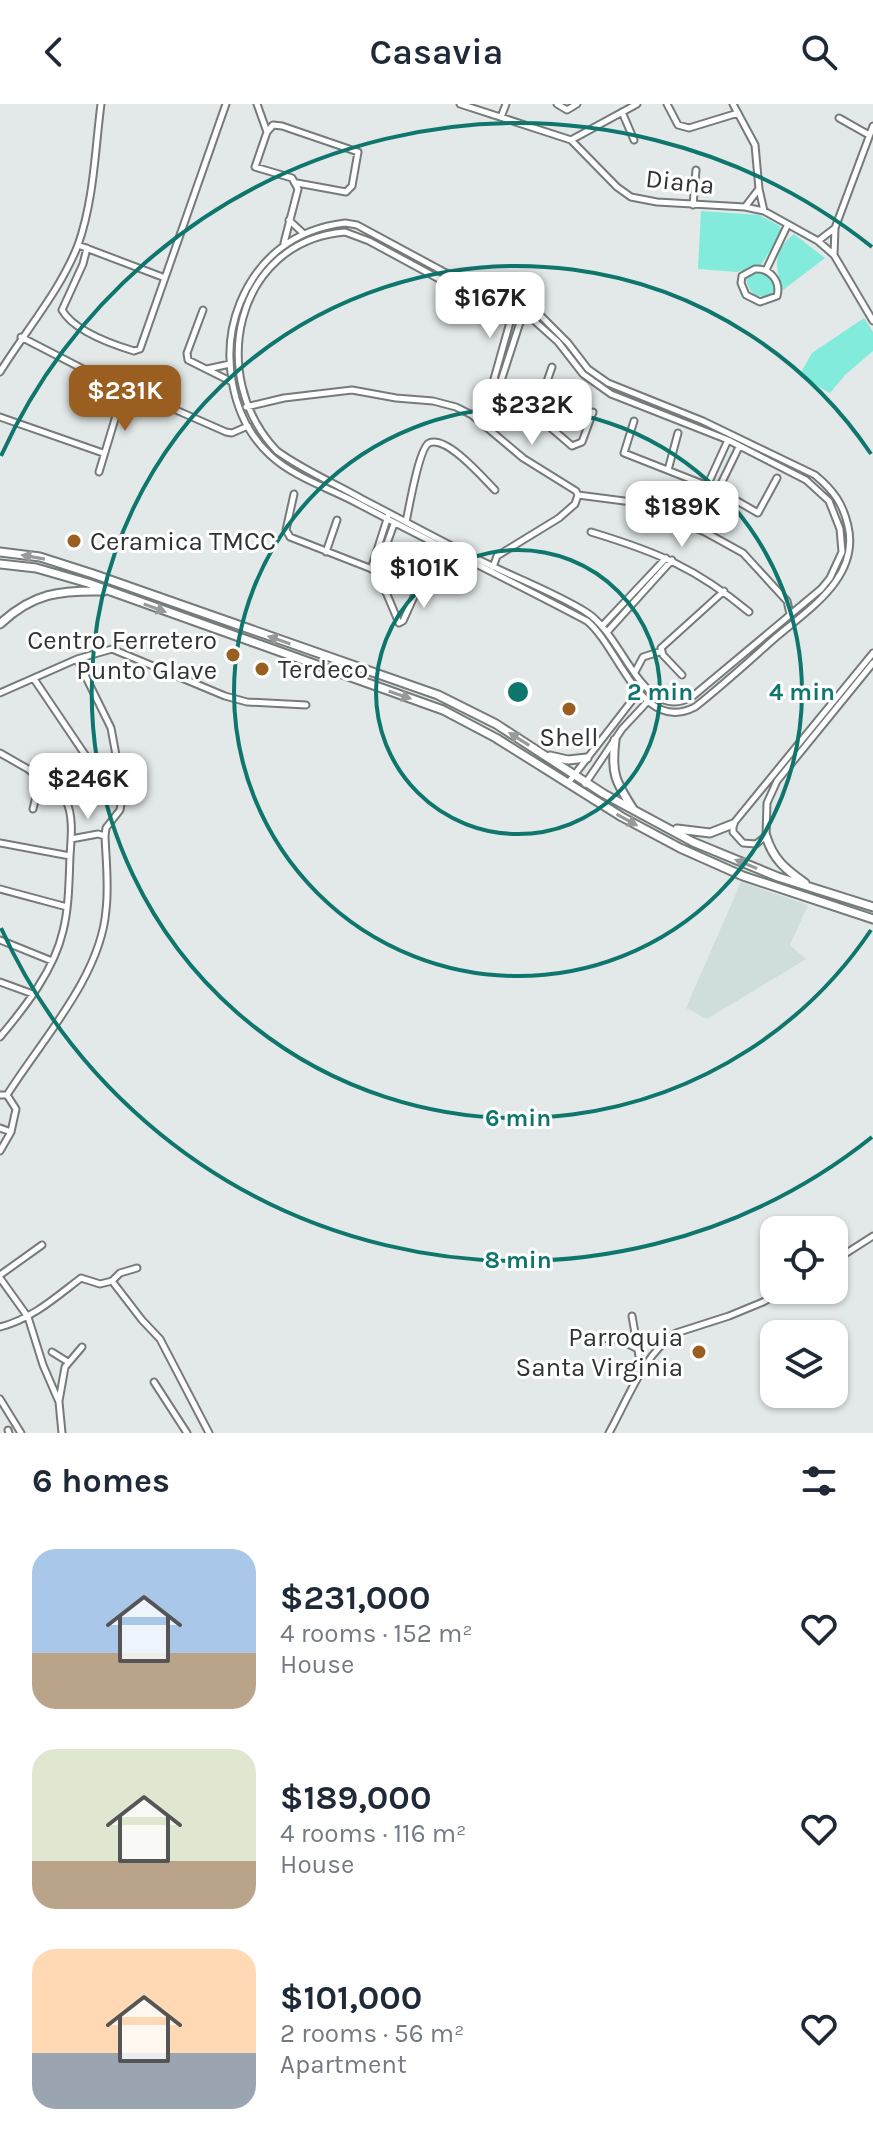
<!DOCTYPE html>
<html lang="en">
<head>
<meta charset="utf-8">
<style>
	:root { --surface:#fff; --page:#f6f6f7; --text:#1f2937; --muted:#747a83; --accent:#9b5e21 }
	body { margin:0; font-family:Karla,sans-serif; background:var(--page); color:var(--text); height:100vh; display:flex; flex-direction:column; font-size:30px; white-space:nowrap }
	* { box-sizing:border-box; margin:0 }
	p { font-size:26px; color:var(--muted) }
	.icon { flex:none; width:44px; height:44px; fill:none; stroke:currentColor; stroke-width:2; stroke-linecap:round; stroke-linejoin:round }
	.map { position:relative; height:1329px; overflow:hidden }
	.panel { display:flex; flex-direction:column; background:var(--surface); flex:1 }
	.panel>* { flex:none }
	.tools { position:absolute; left:760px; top:1112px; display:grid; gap:16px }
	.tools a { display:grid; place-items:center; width:88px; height:88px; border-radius:16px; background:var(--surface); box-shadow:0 2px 6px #0004; font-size:40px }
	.price { position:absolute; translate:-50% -68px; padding:0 18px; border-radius:16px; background:#fff; color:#222; font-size:26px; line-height:52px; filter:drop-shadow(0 2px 4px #0008) }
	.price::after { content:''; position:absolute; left:50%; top:48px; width:24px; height:18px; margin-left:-12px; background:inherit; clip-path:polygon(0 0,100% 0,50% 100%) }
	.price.selected { background:var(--accent); color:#fff }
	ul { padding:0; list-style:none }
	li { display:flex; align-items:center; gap:24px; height:200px; padding:0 32px }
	li span { display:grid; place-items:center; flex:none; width:224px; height:160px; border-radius:24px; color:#555 }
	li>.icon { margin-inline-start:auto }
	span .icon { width:96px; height:96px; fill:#fffc; stroke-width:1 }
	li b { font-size:34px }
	h2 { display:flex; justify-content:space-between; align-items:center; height:96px; padding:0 32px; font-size:34px }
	header { display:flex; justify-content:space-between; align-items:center; height:104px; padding:0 32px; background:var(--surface); font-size:36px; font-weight:600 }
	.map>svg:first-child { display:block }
</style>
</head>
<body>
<header><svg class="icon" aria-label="back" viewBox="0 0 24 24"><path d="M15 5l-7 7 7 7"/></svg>Casavia<svg class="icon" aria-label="search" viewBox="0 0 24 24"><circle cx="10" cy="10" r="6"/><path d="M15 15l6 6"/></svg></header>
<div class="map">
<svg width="873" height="1329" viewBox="0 0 873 1329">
	<rect width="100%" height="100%" fill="#e2e9e8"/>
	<!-- built -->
	<path fill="#cfdedc" d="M741 778 808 801 790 841 806 855 707 915 686 904Z"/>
	<!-- green -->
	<path fill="#82ebdb" d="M701 107 759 111 780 122 781 129 761 161 737 168 698 165Z
		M794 130 825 154 783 186C775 163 772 147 794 130Z
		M763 168 772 176 775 187C761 198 748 191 746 174L749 171Z
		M864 214 873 228V247L845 271 830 289 799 272 812 249Z"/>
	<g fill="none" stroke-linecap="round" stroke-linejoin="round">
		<!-- street casing -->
		<g stroke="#757b7a" stroke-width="9">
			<path id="street" d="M257 0 267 28 255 63 292 74 298 85 284 139
				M460 0 571 36 617 83 631 93 657 98 745 103 764 107 818 137 834 151 873 217
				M557 0 567 6 577 0
				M667 0 678 21 689 24 738 9
				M733 0 755 41 759 85 764 107
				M622 8 634 36
				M501 13 506 0
				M839 14 869 31
				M267 28 273 21 282 22 358 48 352 82 346 88 297 79
				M571 36 637 0
				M693 101 696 66
				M745 103 758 86
				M289 116 304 130
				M345 119 357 121 446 169 536 207 568 239 588 265 608 279 703 317 815 371C833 386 843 399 848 422 860 473 809 505 775 534 749 557 723 581 695 603 641 631 619 543 587 517 510 476 432 439 355 398 328 384 292 372 270 351 230 314 220 248 240 199 259 153 295 125 345 119Z
				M345 128 369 137 441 176 529 212 558 238 583 270 611 290 728 336 806 376 829 397 840 425 842 448 830 474 821 485 693 592C643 622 624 531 586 508 557 490 523 477 492 462 448 441 405 417 362 395 334 379 303 366 277 347 206 273 235 137 345 128Z
				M818 137 835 124
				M78 141 165 174
				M87 144 83 160 62 206C74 227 111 240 134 247L140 245 226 0
				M834 150 835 124 873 22
				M755 165C770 164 781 177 777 192L760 198 746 191 741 179 742 172Z
				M766 166 788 120
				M514 204 494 275 572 342 582 338 593 308
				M203 206 187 249 188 256 232 278
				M21 233 85 266 226 328 232 329 248 322
				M207 265 230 260
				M0 268C26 226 60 187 78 141 94 96 95 46 101 0
				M500 280 523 209
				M246 303 284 294 352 286 396 294 433 297 456 303 472 311 523 354 576 387 578 391 575 400 559 414 497 452 493 463
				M535 312 552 263
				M0 313 103 349
				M634 317 624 349 718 386 758 409 777 374
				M668 366 678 329
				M99 368 125 282
				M707 382 728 336
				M718 386 739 343
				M294 390 286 426 290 433 377 467 399 519 403 517 427 464
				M578 391 632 398 705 428 743 449 787 497 790 510
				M406 418C409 404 419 344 429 339 447 331 484 375 495 386
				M591 428C657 448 696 464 749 508
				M326 448 337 416
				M371 465 388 412
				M377 467 394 420
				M603 521 666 454
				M608 527 672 456
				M873 549 733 720V728L743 739 756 740 766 732 767 699 777 677 873 559
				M635 568 643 553 662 547
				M682 571 663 551 661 544 724 487
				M34 575 92 661
				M0 589 77 555 112 545 225 592 247 598 306 601
				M0 649 28 665 66 697C74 712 71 736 70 752 69 777 69 803 63 827 54 866 26 902 0 933
				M568 679 644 581
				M585 680 622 625 649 596
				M33 705 40 675
				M71 735 98 730 105 732
				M0 739 70 752
				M0 785 67 803
				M0 836 52 857
				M0 878 33 890
				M0 991H7L16 1005 11 1028 0 1047
				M7 991C41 937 101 872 106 806 109 782 106 756 105 732L106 724 120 706 123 689 111 624 77 555
				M0 1024 11 1028
				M834 1157 873 1132
				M0 1171 42 1141
				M0 1174 28 1213 43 1261 59 1298 62 1329
				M112 1177 120 1169 137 1164
				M632 1212 642 1269
				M0 1223C32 1215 56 1193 81 1174L100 1180 112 1177 142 1216 160 1235 209 1329
				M607 1235 620 1236 636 1244
				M52 1248 68 1258
				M154 1278 187 1329
				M0 1295 21 1329
				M59 1297 65 1263 82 1243
				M8 1326 9 1329
				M609 1329C628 1295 643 1251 676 1229L729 1212 763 1198 784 1186"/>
		</g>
		<!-- primary casing -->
		<g stroke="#757b7a" stroke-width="11">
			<path id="primary" d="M0 448 40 453 93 470 438 591 496 620 604 690 693 738 778 773 873 803
				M0 460 36 464 88 479 443 606 496 634 622 713 680 744 743 772 873 815
				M0 520C33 489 60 486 104 487
				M615 636C611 669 615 677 633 705
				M550 652 568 656 587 654
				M677 725 710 729 733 720
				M766 732C773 755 785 765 805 779"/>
		</g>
		<!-- street -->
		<use href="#street" stroke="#fff" stroke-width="5"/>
		<!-- primary -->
		<use href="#primary" stroke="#fff" stroke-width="7"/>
	</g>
	<!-- one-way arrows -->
	<defs><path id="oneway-solid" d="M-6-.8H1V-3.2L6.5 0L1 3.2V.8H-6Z" transform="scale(2)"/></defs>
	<g fill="#989999">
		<use href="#oneway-solid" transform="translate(33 453) rotate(-170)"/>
		<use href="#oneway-solid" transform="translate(155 504) rotate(20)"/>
		<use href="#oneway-solid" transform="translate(279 536) rotate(-161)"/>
		<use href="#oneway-solid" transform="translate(400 591) rotate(19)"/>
		<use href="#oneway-solid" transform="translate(519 635) rotate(-148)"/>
		<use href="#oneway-solid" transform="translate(627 716) rotate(29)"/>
		<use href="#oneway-solid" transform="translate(746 760) rotate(-158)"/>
	</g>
	<!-- distance rings -->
	<g fill="none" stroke="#0f766e" stroke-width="4">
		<circle cx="518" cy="588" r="142"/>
		<circle cx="518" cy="588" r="284"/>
		<path d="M871 826A426 426 0 1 1 871 350"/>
		<path d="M872 1033A568 568 0 0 1 1 824M1 352A568 568 0 0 1 872 143"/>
	</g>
	<!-- markers -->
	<g fill="#9b5e21" stroke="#fff" stroke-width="3">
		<circle cx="74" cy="437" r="8"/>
		<circle cx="233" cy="551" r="8"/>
		<circle cx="262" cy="565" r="8"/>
		<circle cx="569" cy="605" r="8"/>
		<circle cx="699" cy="1248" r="8"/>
	</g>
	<g text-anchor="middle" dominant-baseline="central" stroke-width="6" stroke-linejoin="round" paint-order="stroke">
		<!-- street labels -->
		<g font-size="26" fill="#313333" stroke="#fff">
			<text transform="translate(680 78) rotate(6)">Diana</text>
		</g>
		<!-- poi labels -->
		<g font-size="26" fill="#313333" stroke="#fff" text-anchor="start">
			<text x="90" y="437">Ceramica TMCC</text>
			<text x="217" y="536" text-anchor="end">Centro Ferretero<tspan x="217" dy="30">Punto Glave</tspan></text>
			<text x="278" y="565">Terdeco</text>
			<text x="569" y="633" text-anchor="middle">Shell</text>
			<text x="683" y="1233" text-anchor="end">Parroquia<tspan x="683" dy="30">Santa Virginia</tspan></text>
		</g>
	</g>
	<circle cx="518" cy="588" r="12" fill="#0f766e" stroke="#fff" stroke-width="4"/>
	<g font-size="24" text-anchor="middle" font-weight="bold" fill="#0f766e" stroke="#fff" stroke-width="6" stroke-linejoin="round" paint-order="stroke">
		<text x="660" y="596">2 min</text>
		<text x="802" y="596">4 min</text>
		<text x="518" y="1022">6 min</text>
		<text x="518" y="1164">8 min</text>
	</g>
</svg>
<div class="tools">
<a><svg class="icon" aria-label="locate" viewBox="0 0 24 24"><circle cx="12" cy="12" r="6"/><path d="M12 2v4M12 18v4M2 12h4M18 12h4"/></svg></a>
<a><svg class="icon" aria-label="layers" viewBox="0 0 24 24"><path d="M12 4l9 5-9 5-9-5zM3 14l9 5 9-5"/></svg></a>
</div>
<b class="price" style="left:490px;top:236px">$167K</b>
<b class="price selected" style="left:125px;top:329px">$231K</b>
<b class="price" style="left:532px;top:343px">$232K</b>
<b class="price" style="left:682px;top:445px">$189K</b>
<b class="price" style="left:424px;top:506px">$101K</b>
<b class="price" style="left:88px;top:717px">$246K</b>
</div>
<section class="panel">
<h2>6 homes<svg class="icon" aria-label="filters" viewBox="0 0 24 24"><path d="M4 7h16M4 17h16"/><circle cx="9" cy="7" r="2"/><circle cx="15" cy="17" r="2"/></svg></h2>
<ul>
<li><span style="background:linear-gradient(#a9c7e8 65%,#b9a48a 0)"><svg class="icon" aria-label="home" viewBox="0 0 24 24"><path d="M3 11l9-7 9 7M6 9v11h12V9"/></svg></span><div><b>$231,000</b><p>4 rooms · 152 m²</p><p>House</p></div><svg class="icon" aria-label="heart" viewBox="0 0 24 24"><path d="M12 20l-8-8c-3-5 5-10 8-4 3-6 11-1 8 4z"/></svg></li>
<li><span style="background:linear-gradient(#dfe7d0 70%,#b9a48a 0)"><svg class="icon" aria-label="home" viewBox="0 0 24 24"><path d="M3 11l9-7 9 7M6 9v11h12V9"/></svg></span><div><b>$189,000</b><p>4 rooms · 116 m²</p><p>House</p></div><svg class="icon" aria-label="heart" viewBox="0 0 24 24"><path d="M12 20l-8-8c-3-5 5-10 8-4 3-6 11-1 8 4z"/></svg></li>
<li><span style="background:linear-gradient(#ffd9b3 65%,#9aa5b1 0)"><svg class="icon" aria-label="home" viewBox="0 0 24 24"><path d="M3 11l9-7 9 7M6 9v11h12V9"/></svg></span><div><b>$101,000</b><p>2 rooms · 56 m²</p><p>Apartment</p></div><svg class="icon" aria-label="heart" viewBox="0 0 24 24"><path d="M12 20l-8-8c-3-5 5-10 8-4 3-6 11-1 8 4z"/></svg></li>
</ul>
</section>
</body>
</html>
